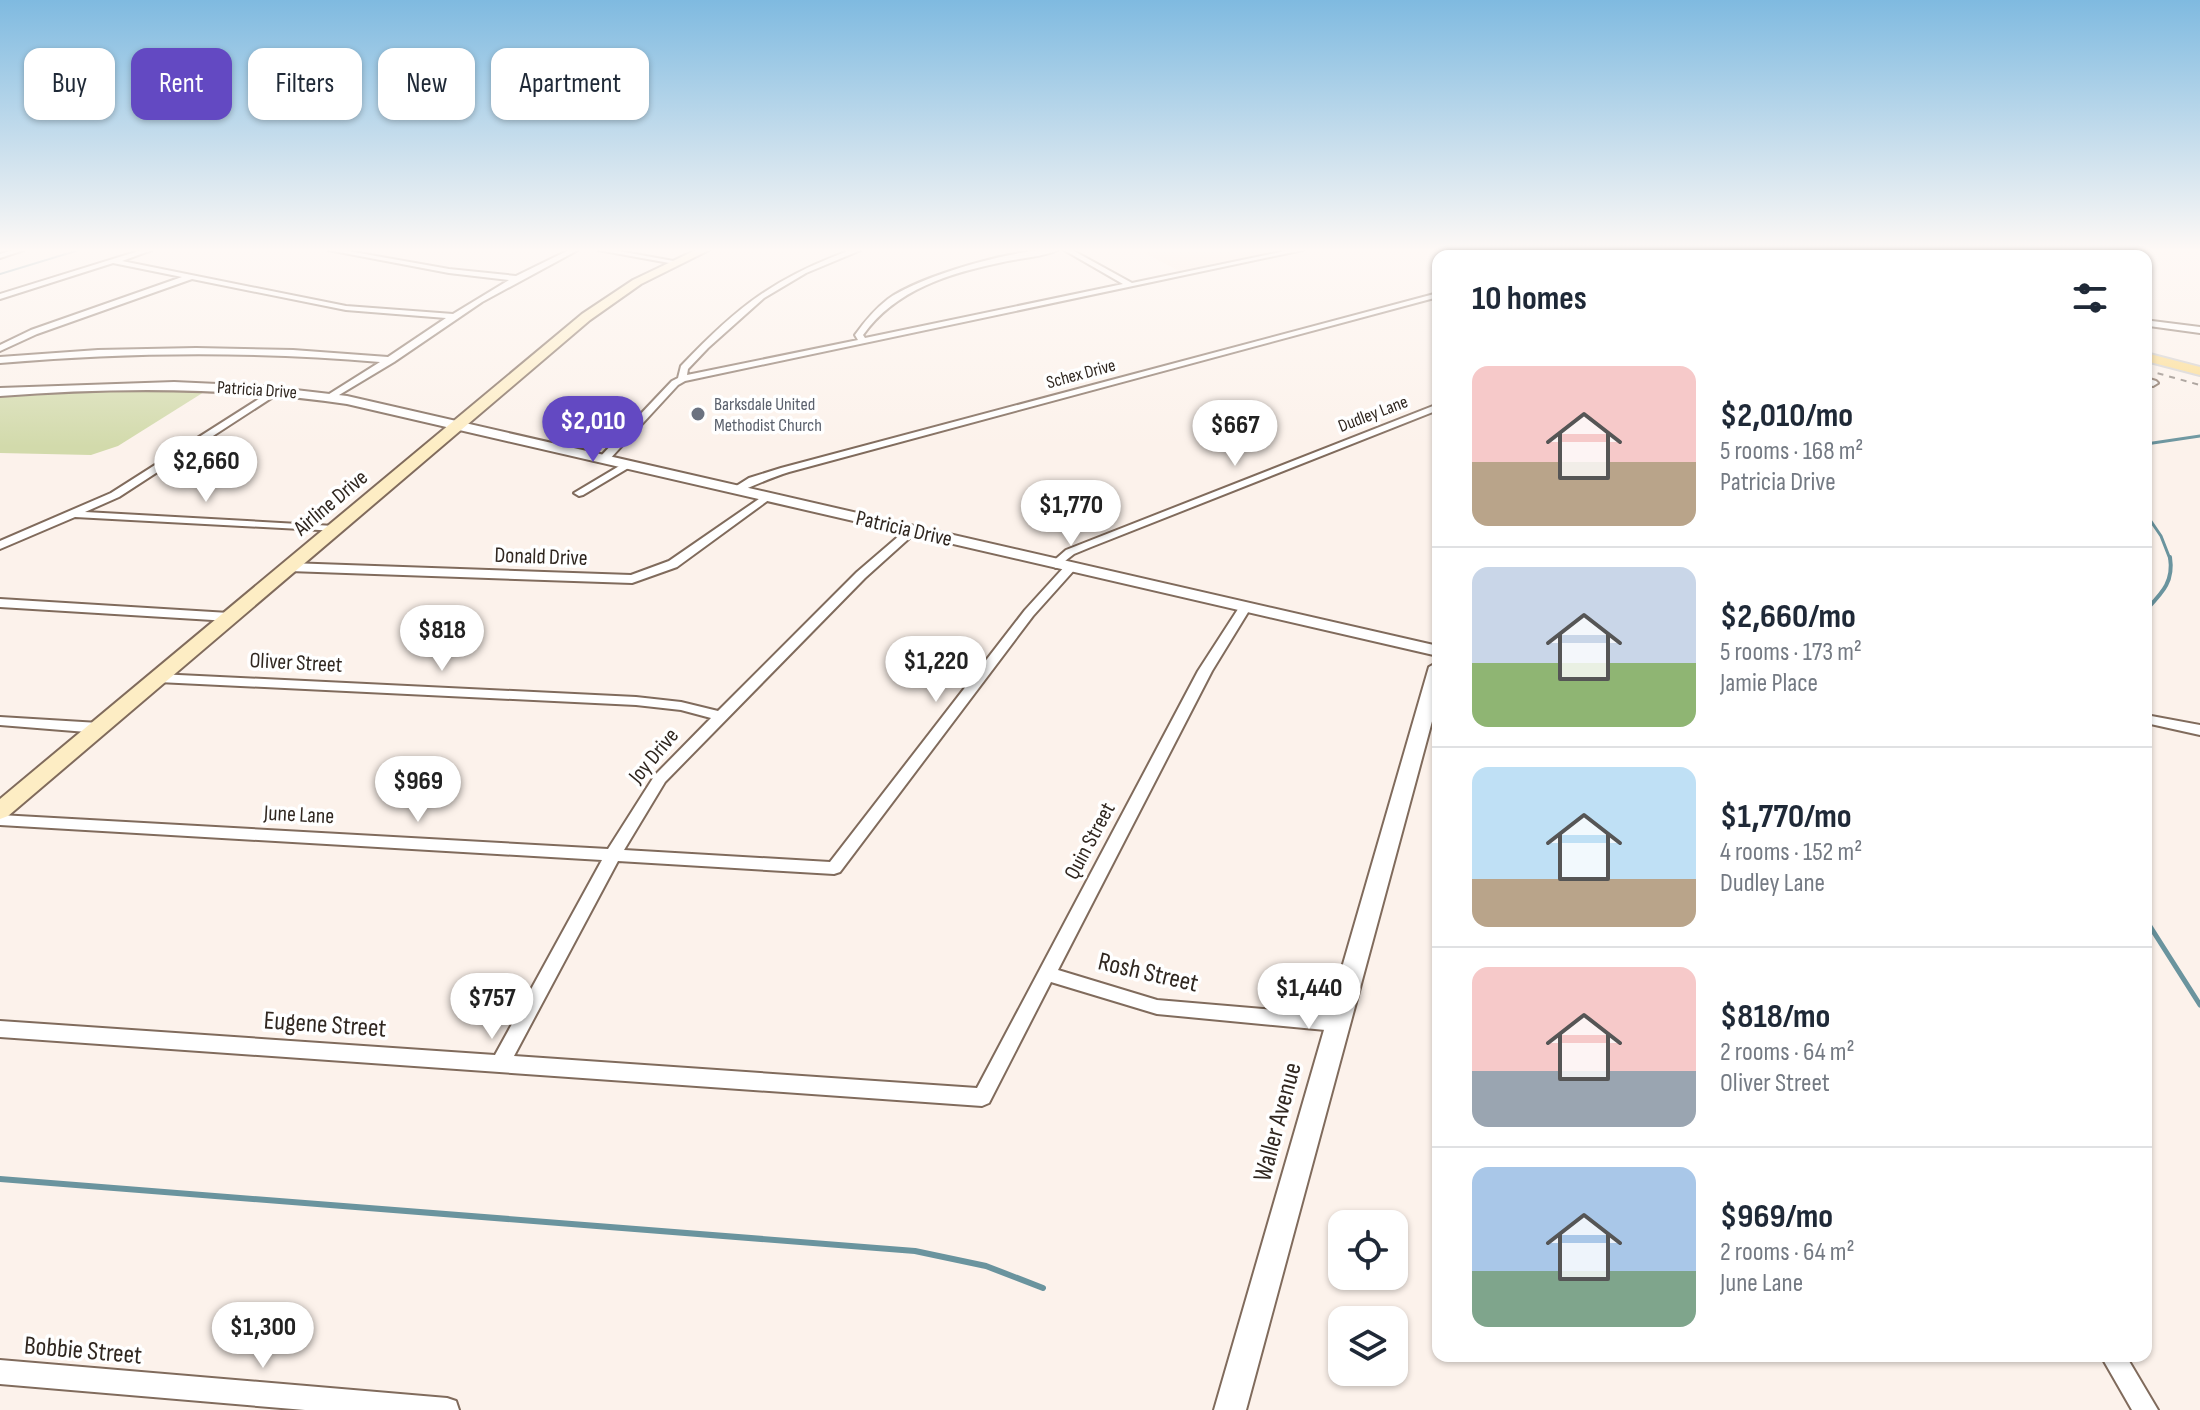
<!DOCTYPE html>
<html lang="en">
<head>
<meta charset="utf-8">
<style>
	:root { --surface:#fff; --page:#f6f6f7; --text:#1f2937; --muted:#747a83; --line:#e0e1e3; --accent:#6349c2 }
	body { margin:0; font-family:"Sofia Sans Condensed",sans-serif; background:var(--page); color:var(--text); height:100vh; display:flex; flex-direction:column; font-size:30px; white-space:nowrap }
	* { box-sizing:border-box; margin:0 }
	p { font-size:26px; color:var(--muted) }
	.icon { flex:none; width:44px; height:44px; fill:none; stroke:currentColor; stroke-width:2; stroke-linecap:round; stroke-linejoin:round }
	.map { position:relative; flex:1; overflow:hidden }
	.details { position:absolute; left:1432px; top:250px; width:720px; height:1112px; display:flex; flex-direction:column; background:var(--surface); border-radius:16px; box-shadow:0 2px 6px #0004 }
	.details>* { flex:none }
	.top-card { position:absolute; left:24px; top:48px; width:760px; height:72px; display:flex; gap:16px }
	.controls { position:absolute; left:1328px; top:1210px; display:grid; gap:16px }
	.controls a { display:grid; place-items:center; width:80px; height:80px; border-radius:16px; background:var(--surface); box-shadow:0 2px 6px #0004; font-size:40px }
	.price { position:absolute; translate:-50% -68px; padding:0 18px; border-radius:28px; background:#fff; color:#222; font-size:26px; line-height:52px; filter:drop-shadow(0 2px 4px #0008) }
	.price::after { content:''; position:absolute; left:50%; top:48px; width:24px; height:18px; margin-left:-12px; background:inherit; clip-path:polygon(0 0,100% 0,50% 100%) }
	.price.on { background:var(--accent); color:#fff }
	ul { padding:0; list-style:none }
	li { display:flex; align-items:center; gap:24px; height:200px; padding:0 40px }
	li+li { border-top:2px solid var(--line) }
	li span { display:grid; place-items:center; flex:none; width:224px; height:160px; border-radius:16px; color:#555 }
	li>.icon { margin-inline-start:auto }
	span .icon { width:96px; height:96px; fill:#fffc; stroke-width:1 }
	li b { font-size:34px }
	h2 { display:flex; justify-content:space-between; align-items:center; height:96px; padding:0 40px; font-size:34px }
	.chip { padding:0 28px; border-radius:16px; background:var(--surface); box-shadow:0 2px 6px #0004; font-size:28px; line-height:72px }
	.chip.on { background:var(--accent); color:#fff }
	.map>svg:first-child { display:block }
</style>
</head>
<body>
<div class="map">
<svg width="2200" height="1410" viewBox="0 0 2200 1410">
	<rect width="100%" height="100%" fill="#fcf2eb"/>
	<!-- education -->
	<path fill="#fbe6d8" d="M1139 250H1285L1179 271Z"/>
	<!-- green -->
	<path fill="#d2daab" d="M212 387 118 446 91 455 0 453V392Z"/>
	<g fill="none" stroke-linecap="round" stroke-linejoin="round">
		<!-- stream-far4 -->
		<path stroke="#6a949e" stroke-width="2" d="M0 274 79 250"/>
		<!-- stream-far3 -->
		<path stroke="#6a949e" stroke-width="3" d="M2146 444 2200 436
			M2146 514 2161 536 2170 559"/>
		<!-- stream-far2 -->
		<path stroke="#6a949e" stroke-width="4" d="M2146 610C2162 593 2174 582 2170 557"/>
		<!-- stream-far1 -->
		<path stroke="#6a949e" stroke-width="5" d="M2146 920 2200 1005"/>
		<!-- stream -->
		<path stroke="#6a949e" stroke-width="6" d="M0 1179 915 1251 986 1266 1043 1288"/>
		<!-- minor casing -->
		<g stroke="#806b5c" stroke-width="4">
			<path id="minor" d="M14 250H24L0 258V254Z
				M142 250H152L122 261 346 306 453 314 509 280 449 273 328 250H342L449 269 516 276 569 250H578L482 302 394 362 329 401 326 400V396L380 362C253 351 127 352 0 363V357L98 350 196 348 293 350 388 357 446 318 346 310 192 279 37 334 0 351V345L31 330 182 277 113 263 0 299V294Z
				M598 250H613L679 262 675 264Z
				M851 250H861L806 273 764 298 708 348 688 369 687 375 858 340 855 335C865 321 874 310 888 299 920 276 1019 247 1058 250 1042 257 1021 258 1003 262 950 273 896 289 863 335L865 338 1123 284 1064 250H1072L1132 283 1290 250H1303L685 381 678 385 607 462H599V458L672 381 678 378 681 366C737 307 774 278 851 250Z
				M1599 250H1610L1591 256H1578Z
				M1658 250H1669L1689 256H1676Z
				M1438 293V297L789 472C770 478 753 486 735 493L730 490 749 478 781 468Z
				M2152 321 2200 327V333L2149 326 2148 324Z
				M2146 378 2156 381 2158 383 2153 386 2146 384Z
				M276 388 281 391 279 393 119 497 85 512 334 526 340 529 338 531 75 517 0 549V541L111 493Z
				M1438 404V410L1091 547 1074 554 1056 568 1050 564 1066 550Z
				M626 462 630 463V467L583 495 579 496 574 493Z
				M766 494 770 495V499L677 567 632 583 289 571 283 567 289 563 631 575 669 561Z
				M911 528 915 529V533L865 578 665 782 624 850 830 862 1025 610 1066 565H1074L1076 568 1033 616 840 872 834 874 618 861 514 1056 977 1088 1198 671 1240 606 1244 605 1250 609 1212 671 1058 970 1157 1000 1336 1015 1343 1018 1345 1023 1343 1028 1336 1031 1157 1014 1051 982 989 1103 982 1106 0 1037V1021L495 1055 602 860 0 825V815L608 849 655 775 711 718 681 710 636 705 158 682 151 678 158 674 636 697 681 702 718 711 857 572 907 529Z
				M0 599 229 613 235 617 229 621 0 607Z
				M2146 715 2200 725V735L2146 723Z
				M0 717 99 723 106 728 99 733 0 725Z
				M2101 1356H2126L2158 1410H2132Z
				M0 1360 447 1398 456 1401 459 1410H305L0 1384Z"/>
		</g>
		<!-- tertiary casing -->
		<g stroke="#806b5c" stroke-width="4">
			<path id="tertiary" d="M174 382 261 386 347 396 1438 646V656L347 404C231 387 117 387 0 396V388Z
				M1438 662V699L1246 1410H1214L1429 667Z"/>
		</g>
		<!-- secondary casing -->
		<g stroke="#806b5c" stroke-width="4">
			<path id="secondary" d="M696 250H709L641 284 590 320 8 816 0 819V799L582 314 633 280Z"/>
		</g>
		<!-- primary casing -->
		<g stroke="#d1cfce" stroke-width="4">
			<path id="primary" d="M1729 250H1748L1766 256H1745Z
				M2146 353 2200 367V375L2146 361Z"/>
		</g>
		<!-- minor -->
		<use href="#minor" fill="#fff" fill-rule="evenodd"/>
		<!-- tertiary -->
		<use href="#tertiary" fill="#fff" fill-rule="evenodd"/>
		<!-- secondary -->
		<use href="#secondary" fill="#fdedc4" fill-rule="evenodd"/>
		<!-- primary -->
		<use href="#primary" fill="#fbda89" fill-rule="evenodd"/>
		<!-- rail -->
		<path stroke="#887e77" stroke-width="2" stroke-dasharray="6 6" stroke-linecap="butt" d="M1694 250 1718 256
			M2146 370 2200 385"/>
	</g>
	<!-- wall -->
	<path fill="#c8b5a4" d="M1850 250H1897L1895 256H1848Z"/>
	<!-- shaded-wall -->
	<path fill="#a39386" d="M1892 250H1897L1895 256H1881Z"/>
	<!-- building -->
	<path fill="#e9d2bf" stroke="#a39386" stroke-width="2" d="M1860 250H1892L1881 255Z"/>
	<!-- sky -->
	<linearGradient id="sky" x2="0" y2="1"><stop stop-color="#7fbae0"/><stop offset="0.56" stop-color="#fef9f6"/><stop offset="1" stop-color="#fef9f6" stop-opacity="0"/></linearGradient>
	<rect width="2200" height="447" fill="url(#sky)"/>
	<!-- markers -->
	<circle fill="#6b7280" stroke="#fff" stroke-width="3" cx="698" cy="414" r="8"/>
	<g text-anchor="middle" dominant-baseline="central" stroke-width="7" stroke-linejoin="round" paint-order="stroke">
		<!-- far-street labels -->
		<g font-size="18" fill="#302720" stroke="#fff">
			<text transform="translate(1081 374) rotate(-15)">Schex Drive</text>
			<text transform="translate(257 390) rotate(4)">Patricia Drive</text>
			<text transform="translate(1373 414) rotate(-21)">Dudley Lane</text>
		</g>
		<!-- far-worship labels -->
		<g font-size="18" fill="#5b616d" stroke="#fff" text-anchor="start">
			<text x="714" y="404">Barksdale United<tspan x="714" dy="21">Methodist Church</tspan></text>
		</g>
		<!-- street labels -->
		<g font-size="22" fill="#302720" stroke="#fff">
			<text transform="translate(331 503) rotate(-40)">Airline Drive</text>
			<text transform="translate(904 529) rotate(13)">Patricia Drive</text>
			<text transform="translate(541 557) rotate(2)">Donald Drive</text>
			<text transform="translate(296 663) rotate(3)">Oliver Street</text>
			<text transform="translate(654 756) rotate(-50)">Joy Drive</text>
			<text transform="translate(299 815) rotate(3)">June Lane</text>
			<text transform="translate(1090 841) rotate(-62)">Quin Street</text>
		</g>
		<!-- near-street labels -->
		<g font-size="26" fill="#302720" stroke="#fff">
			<text transform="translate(1148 973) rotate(13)">Rosh Street</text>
			<text transform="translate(325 1025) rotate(4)">Eugene Street</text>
			<text transform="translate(1278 1122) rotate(-75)">Waller Avenue</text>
			<text transform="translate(83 1351) rotate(5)">Bobbie Street</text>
		</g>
	</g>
</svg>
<div class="controls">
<a><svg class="icon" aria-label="locate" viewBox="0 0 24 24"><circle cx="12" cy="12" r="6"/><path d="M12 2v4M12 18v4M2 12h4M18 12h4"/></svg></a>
<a><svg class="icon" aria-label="layers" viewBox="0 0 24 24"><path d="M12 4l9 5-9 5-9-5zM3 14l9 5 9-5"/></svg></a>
</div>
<b class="price on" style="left:593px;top:464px">$2,010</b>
<b class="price" style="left:1235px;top:468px">$667</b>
<b class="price" style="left:206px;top:504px">$2,660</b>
<b class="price" style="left:1071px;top:548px">$1,770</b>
<b class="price" style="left:442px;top:673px">$818</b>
<b class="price" style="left:936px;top:704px">$1,220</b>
<b class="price" style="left:418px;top:824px">$969</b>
<b class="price" style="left:1309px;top:1031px">$1,440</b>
<b class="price" style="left:492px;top:1041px">$757</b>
<b class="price" style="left:263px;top:1370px">$1,300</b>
<div class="top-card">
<a class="chip">Buy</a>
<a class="chip on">Rent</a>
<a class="chip">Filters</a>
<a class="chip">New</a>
<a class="chip">Apartment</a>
</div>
<section class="details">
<h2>10 homes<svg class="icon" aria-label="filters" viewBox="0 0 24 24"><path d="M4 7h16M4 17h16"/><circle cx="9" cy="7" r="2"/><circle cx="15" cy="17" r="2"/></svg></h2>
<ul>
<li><span style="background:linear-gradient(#f6c9c9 60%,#b9a48a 0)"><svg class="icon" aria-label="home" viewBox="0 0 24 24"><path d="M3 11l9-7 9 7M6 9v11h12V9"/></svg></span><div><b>$2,010/mo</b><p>5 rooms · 168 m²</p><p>Patricia Drive</p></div></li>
<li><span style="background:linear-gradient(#c9d6e8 60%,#8fb573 0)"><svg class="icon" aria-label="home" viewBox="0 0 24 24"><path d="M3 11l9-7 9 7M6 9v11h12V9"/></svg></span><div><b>$2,660/mo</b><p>5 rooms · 173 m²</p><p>Jamie Place</p></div></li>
<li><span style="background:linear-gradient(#bfe0f5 70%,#b9a48a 0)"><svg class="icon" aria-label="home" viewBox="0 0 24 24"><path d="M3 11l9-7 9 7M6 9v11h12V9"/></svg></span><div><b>$1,770/mo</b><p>4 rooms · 152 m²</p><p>Dudley Lane</p></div></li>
<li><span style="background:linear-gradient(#f6c9c9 65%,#9aa5b1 0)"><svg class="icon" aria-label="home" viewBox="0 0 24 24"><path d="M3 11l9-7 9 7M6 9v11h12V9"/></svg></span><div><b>$818/mo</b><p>2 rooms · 64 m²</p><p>Oliver Street</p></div></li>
<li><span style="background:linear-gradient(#a9c7e8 65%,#7fa58c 0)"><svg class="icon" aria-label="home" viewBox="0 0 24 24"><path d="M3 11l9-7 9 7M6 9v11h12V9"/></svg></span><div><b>$969/mo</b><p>2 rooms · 64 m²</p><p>June Lane</p></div></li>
</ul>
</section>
</div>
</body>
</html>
